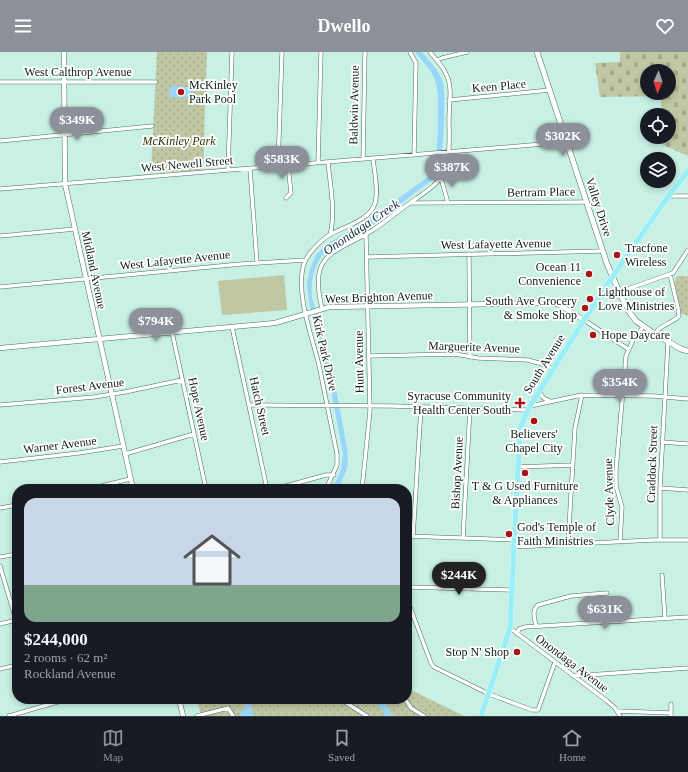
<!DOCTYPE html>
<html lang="en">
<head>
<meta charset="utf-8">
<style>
	:root { --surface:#171b24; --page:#242831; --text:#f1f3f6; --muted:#9ea1a6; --line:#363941; --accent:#8c9099 }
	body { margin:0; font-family:Georgia,serif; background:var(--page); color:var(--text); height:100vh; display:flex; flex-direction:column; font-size:15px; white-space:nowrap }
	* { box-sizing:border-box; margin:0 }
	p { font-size:13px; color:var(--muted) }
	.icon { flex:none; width:22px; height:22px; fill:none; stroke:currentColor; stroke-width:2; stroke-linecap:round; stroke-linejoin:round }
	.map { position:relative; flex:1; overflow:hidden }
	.drawer { position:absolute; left:12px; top:432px; width:400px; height:220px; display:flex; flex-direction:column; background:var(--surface); border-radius:16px; box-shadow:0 2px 6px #0003 }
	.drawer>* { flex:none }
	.needle { width:26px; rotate:183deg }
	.tools { position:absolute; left:640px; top:12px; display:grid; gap:8px }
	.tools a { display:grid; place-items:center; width:36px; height:36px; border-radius:50%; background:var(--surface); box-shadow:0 2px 6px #0003; font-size:20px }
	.price { position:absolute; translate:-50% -34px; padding:0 9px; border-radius:14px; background:var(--accent); color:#fff; font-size:13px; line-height:26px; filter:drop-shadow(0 1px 2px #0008) }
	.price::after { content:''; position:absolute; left:50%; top:24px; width:12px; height:9px; margin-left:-6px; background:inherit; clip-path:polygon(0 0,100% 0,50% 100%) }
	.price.active { background:#222; color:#fff }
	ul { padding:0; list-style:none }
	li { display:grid; align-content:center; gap:8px; height:212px; padding:0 12px }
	li span { display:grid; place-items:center; height:124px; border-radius:12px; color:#555 }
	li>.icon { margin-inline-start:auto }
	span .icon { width:72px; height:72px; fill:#fffc; stroke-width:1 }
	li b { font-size:17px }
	header { display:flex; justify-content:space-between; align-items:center; height:52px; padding:0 12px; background:var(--accent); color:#fff; font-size:18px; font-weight:700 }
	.dock { display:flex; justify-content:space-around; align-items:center; height:56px; border-top:1px solid var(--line); background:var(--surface); font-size:11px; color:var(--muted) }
	.dock a { display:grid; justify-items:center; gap:2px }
	.dock .active { color:var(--accent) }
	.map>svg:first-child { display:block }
</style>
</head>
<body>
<header><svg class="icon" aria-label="menu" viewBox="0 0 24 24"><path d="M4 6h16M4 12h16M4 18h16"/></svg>Dwello<svg class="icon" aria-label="heart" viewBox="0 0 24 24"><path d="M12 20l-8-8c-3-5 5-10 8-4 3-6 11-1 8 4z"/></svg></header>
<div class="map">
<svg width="688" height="664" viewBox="0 0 688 664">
	<defs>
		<pattern id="grass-dots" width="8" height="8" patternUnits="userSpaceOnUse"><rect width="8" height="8" fill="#c0c7a3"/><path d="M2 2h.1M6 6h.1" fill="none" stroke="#a4aa8c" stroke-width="1.8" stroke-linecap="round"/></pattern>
		<pattern id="cemetery-stones" width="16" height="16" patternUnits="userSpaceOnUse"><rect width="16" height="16" fill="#c0c7a3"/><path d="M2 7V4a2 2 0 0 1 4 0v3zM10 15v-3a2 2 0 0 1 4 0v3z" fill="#a4aa8c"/></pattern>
	</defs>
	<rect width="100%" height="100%" fill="#c8f0e4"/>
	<!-- grass -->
	<path fill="url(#grass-dots)" d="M157 0H207L203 118 151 121Z
		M677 224H688V264L684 262 682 263 674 232Z
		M407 636 464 664H201L197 647H407Z"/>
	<!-- cemetery -->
	<path fill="url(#cemetery-stones)" fill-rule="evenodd" d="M620 0H688V104L663 93V85H669V63H662L661 44 600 45 595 11 620 10ZM647 19H669V41H647Z"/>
	<!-- garden -->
	<path fill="#c0c7a3" d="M284 223 287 258 222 263 218 229Z
		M278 647H312L313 652 282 661Z"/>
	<!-- water -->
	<path fill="#98d6fa" d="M415 0H422C429 9 439 18 443 30 446 42 443 105 440 117 438 122 435 126 431 129 410 144 390 161 369 175 357 183 342 187 331 195 315 207 310 226 312 245L337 342 347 396 348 412 346 419 338 437H332L341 418 343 402 332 343 309 250 307 231 310 217 316 203 328 191 364 171 428 125C441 106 437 66 438 43 436 21 428 16 415 0Z
		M170 34 193 35 192 46 169 45Z
		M375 647H382L393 664H386Z
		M249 649 254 664H241L240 659 247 657V656H245L244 651Z"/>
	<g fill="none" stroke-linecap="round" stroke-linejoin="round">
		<!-- minor casing -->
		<g stroke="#496e64" stroke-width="4.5">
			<path id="minor" d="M410 0 416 11 414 103
				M437 8 442 6 467 0
				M0 30H156
				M449 48 550 38
				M0 89 152 74
				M363 107 365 0
				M328 110C330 133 336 159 330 183
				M318 111 321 0
				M278 114 282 0
				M250 117 257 210
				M228 118 232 0
				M441 126 448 151
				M0 137 567 90
				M669 144H688
				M286 146 291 141 288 113
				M410 151 587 150
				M0 184 75 177
				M469 202 470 305
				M367 205 603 199
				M0 235 241 212 305 208
				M619 240 673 221 688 198
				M322 256C308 200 334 202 373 178 388 168 402 156 417 146 427 139 438 132 443 121 451 105 449 85 449 67 449 53 453 34 446 22 443 14 435 7 430 0
				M584 268 628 297
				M232 275 267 437
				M172 280 206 437
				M655 282C660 272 672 272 679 264L678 256 670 222
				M369 304 455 302 478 306 528 308 542 312 553 317
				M540 339C541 345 544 347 550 349
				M0 353 94 345 125 340 182 328
				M249 353 392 354 528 358
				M530 354 582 343 654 344 688 347
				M662 390 688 392
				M125 402 194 382
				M0 410 79 401 123 394
				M518 415 573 413
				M660 436 688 438
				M89 437 130 427
				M275 437 326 423H334
				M326 437 337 413V402C331 372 325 342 319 313 312 285 295 240 304 212 307 202 320 189 329 183 343 175 371 168 375 151 379 139 374 119 373 106
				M362 437 370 359 366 182
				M0 456 17 453
				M407 484 514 488
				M413 485 421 355
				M463 486 470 356
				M660 488V436L668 290
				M620 490 622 455 616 434V418L626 304 633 288 643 275
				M568 492 575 376 582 343
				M513 495 653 488H688
				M0 505 17 502
				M0 514 16 568
				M662 523 665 566
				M407 535 511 538
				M407 547 431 611 434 615 489 642 532 658H538L555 610
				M0 572 16 568
				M536 574C535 567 531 559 538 553L571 544 607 541
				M510 576 607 649 615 656 620 664
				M517 582 519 577 525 575 688 565
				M0 617 17 613
				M573 624 688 616
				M340 647 367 664
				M405 647 411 656 424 664
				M618 659 671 661
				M9 664 68 647
				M197 664 228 656 233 664
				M671 664V652"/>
		</g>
		<!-- tertiary casing -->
		<g stroke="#496e64" stroke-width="5.5">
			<path id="tertiary" d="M64 0 65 132 133 437
				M0 296 275 271 329 255 549 251 558 252 584 268
				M179 647 183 664"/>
		</g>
		<!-- secondary casing -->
		<g stroke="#496e64" stroke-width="6">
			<path id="secondary" d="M537 0 607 212 621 244 630 261 636 269 655 282 681 297 688 299
				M600 243 610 241 621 244"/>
		</g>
		<!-- primary casing -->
		<g stroke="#fff" stroke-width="6">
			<path id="primary" d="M481 664 510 576 520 376 530 354 600 243 662 153 688 119"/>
		</g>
		<!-- minor -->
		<use href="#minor" stroke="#fff" stroke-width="3.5"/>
		<!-- tertiary -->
		<use href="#tertiary" stroke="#fff" stroke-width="4.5"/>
		<!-- secondary -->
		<use href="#secondary" stroke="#fff" stroke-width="5"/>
		<!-- primary -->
		<use href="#primary" stroke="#9aeff7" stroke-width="5.5"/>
	</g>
	<!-- markers -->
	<g fill="#a81417" stroke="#fff" stroke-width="1.5">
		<circle cx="181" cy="40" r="4"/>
		<circle cx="617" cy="203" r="4"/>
		<circle cx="589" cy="222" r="4"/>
		<circle cx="590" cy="247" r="4"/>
		<circle cx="585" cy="256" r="4"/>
		<circle cx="593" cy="283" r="4"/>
		<path d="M518 345h4v4h4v4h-4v4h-4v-4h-4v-4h4z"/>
		<circle cx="534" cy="369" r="4"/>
		<circle cx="525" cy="421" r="4"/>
		<circle cx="509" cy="482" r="4"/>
		<circle cx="517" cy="600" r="4"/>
	</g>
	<g text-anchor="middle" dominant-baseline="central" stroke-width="3.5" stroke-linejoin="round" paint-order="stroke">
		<!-- street labels -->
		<g font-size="12" fill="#0e1d19" stroke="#fff">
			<text x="78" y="20">West Calthrop Avenue</text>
			<text transform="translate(499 34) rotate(-5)">Keen Place</text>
			<text transform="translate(354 53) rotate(-89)">Baldwin Avenue</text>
			<text transform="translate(187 112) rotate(-5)">West Newell Street</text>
			<text transform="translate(541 140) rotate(-1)">Bertram Place</text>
			<text transform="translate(599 155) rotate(72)">Valley Drive</text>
			<text transform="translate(496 192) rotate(-1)">West Lafayette Avenue</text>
			<text transform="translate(175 208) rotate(-6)">West Lafayette Avenue</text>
			<text transform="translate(94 218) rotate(78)">Midland Avenue</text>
			<text transform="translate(379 245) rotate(-2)">West Brighton Avenue</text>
			<text transform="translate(474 295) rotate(2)">Marguerite Avenue</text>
			<text transform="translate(325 301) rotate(77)">Kirk Park Drive</text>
			<text transform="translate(359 310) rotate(-91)">Hunt Avenue</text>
			<text transform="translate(544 312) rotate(-58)">South Avenue</text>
			<text transform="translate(90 334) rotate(-7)">Forest Avenue</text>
			<text transform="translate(260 354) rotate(77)">Hatch Street</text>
			<text transform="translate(199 357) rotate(78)">Hope Avenue</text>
			<text transform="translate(60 393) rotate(-7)">Warner Avenue</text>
			<text transform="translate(652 412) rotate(-88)">Craddock Street</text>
			<text transform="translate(457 421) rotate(-87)">Bishop Avenue</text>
			<text transform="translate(609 440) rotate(-92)">Clyde Avenue</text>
			<text transform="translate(572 611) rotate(37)">Onondaga Avenue</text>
		</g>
		<!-- poi labels -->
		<g font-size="12" fill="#0e1d19" stroke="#fff" text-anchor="start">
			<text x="189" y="33">McKinley<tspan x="189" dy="14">Park Pool</tspan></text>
			<text x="625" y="196">Tracfone<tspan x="625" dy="14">Wireless</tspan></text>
			<text x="581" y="215" text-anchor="end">Ocean 11<tspan x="581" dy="14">Convenience</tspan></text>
			<text x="598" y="240">Lighthouse of<tspan x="598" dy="14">Love Ministries</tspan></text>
			<text x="577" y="249" text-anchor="end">South Ave Grocery<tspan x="577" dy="14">&amp; Smoke Shop</tspan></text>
			<text x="601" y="283">Hope Daycare</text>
			<text x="511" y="344" text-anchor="end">Syracuse Community<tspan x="511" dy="14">Health Center South</tspan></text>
			<text x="534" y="382" text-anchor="middle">Believers'<tspan x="534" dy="14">Chapel City</tspan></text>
			<text x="525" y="434" text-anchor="middle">T &amp; G Used Furniture<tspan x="525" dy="14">&amp; Appliances</tspan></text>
			<text x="517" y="475">God's Temple of<tspan x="517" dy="14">Faith Ministries</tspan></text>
			<text x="509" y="600" text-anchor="end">Stop N' Shop</text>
		</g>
		<!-- park labels -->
		<g font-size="12" font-style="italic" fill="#2e3304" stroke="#fff">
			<text x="179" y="89">McKinley Park</text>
		</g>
		<!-- water labels -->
		<g font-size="13" font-style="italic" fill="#13303f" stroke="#fff">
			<text transform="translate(361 175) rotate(-34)">Onondaga Creek</text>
		</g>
	</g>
</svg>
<div class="tools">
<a><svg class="needle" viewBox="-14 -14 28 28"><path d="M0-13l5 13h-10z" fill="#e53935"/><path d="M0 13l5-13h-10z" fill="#9ea1a6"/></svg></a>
<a><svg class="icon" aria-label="locate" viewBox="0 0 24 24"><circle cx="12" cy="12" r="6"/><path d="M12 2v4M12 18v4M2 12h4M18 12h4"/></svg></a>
<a><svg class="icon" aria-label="layers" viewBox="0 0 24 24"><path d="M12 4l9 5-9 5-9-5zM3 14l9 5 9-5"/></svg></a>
</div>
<b class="price" style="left:77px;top:89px">$349K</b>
<b class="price" style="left:563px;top:105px">$302K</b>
<b class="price" style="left:282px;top:128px">$583K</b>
<b class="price" style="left:452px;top:136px">$387K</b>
<b class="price" style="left:156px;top:290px">$794K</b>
<b class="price" style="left:620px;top:351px">$354K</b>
<b class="price active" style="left:459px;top:544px">$244K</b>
<b class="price" style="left:605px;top:578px">$631K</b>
<section class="drawer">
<ul>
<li><span style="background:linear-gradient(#c9d6e8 70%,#7fa58c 0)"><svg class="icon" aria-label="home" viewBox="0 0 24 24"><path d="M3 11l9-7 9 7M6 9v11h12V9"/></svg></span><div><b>$244,000</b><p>2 rooms · 62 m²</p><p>Rockland Avenue</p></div></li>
</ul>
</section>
</div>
<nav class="dock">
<a class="active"><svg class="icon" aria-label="map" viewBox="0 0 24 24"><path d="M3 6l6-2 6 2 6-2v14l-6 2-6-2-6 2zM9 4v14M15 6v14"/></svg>Map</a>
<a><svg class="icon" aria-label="saved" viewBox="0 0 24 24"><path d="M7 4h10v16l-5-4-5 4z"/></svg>Saved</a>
<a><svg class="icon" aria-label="home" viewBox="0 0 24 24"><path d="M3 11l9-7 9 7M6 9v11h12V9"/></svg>Home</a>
</nav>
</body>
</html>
